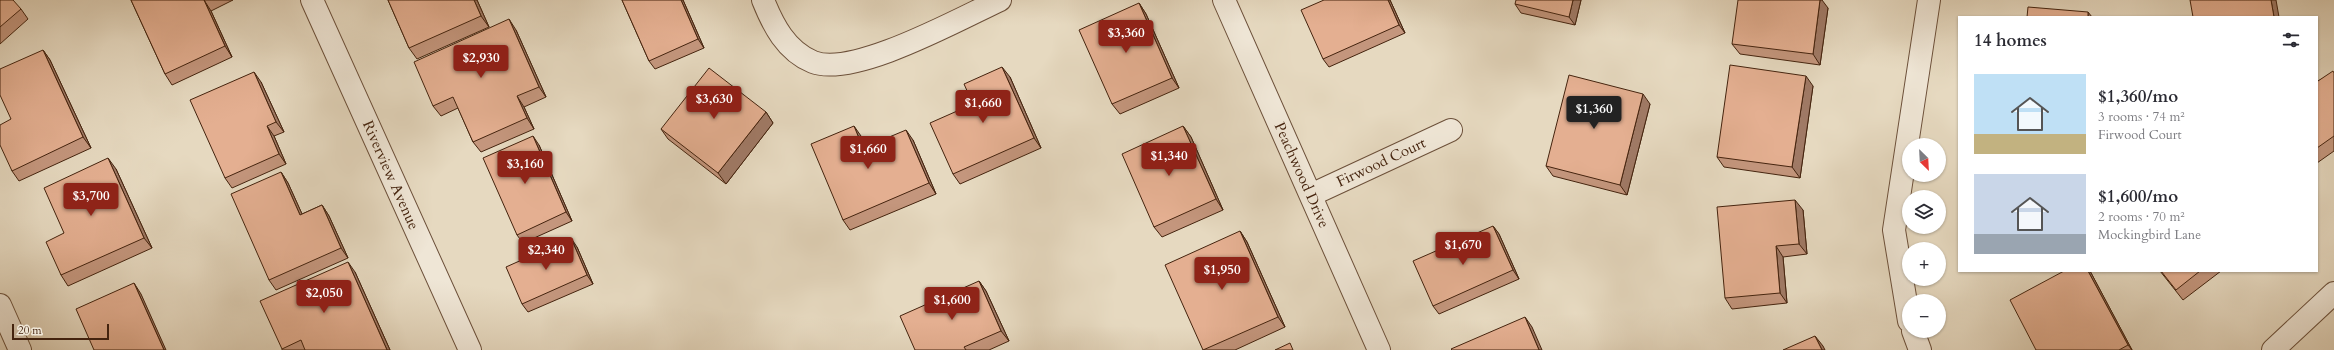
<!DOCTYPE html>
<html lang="en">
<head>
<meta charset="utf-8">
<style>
	:root { --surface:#fff; --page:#f7f7f7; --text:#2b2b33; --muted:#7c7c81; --accent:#8f2418 }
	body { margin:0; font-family:Cardo,serif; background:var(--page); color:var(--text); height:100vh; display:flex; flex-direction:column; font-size:15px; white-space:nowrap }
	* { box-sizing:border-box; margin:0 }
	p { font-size:13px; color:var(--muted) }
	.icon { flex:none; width:22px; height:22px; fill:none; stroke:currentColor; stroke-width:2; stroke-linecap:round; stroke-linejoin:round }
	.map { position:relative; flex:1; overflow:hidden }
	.details { position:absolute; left:1958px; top:16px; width:360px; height:256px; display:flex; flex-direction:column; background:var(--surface); border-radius:0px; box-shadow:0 1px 3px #0004 }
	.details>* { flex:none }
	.needle { width:26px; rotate:156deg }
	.controls { position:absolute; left:1902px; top:138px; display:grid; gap:8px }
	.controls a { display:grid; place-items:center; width:44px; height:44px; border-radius:50%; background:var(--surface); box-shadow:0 1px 3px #0004; font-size:20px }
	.scale { position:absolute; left:12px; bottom:10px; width:97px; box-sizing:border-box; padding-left:4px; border:2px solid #44230e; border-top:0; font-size:11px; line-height:14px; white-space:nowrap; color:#44230e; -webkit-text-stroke:3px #efe6d6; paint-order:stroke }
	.price { position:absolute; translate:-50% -34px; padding:0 9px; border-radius:4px; background:var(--accent); color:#fff; font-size:13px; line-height:26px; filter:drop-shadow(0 1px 2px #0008) }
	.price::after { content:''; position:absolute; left:50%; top:24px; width:12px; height:9px; margin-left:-6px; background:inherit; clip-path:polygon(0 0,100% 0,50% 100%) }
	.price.active { background:#222; color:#fff }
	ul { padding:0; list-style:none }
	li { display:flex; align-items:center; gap:12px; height:100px; padding:0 16px }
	li span { display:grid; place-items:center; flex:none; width:112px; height:80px; border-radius:0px; color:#555 }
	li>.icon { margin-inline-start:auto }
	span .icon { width:48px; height:48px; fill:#fffc; stroke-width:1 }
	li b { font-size:17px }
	h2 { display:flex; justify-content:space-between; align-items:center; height:48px; padding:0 16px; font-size:17px }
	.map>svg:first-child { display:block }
</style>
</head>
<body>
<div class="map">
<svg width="2334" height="350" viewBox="0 0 2334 350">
	<rect width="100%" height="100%" fill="#e6d9c0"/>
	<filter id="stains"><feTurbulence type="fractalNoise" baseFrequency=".005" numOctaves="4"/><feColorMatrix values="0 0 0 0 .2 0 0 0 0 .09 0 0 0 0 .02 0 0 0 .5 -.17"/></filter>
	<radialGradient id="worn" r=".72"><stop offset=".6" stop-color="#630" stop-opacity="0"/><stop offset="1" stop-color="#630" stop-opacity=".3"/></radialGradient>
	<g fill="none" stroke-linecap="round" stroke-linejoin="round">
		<!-- minor casing -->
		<g stroke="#6c503a" stroke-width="24">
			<path id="minor" d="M312 0 470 350
				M763 0C773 25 786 51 813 62 853 78 959 19 1000 0
				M1224 0 1379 350
				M1311 195 1451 130
				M0 305 20 350
				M1909 321 1894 230 1929 0
				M1913 331 1920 350
				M2273 350 2334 293"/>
		</g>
		<!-- minor -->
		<use href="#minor" stroke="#efe6d6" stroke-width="22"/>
	</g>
	<!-- wall -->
	<path fill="#c4967d" stroke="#44230e" d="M0 0 21 9 28 19 0 44Z
		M131 0H233L211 11 232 57 172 85 165 74Z
		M388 0H477L489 27 417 59 409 48Z
		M622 0H683L704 48 655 69 649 61Z
		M1390 0 1405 33 1329 67 1323 59Z
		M1581 0 1575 25 1521 13 1515 4Z
		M1139 3 1146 14 1179 88 1120 114 1112 104Z
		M1828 8 1820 65 1740 54 1732 44Z
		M516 30 546 97 524 107 534 129 481 152 473 142 458 108 441 116 433 106Z
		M43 50 50 60 91 148 19 181 12 171 11 119Z
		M2334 73V151L2317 163V80L2318 81Z
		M1010 77 1041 148 960 184 953 174 973 104Z
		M261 82 284 132 274 136 286 164 232 188 225 178Z
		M1813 86 1800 178 1724 167 1717 157Z
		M1650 104 1627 195 1553 176 1546 166Z
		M766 112 773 123 726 184 668 139 661 129Z
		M1183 126 1191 137 1223 210 1162 237 1154 227Z
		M861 136 866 147 913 140 936 194 850 230 843 220Z
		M539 145 572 221 523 243 517 235Z
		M116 169 152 248 68 286 61 275 64 233Z
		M281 172 288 183 302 214 322 205 329 216 348 258 276 290 269 280Z
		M1803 210 1807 254 1783 257 1787 303 1732 309 1725 298Z
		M1493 226 1499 234 1519 279 1439 314 1433 306Z
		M1240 231 1247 242 1285 327 1235 350H1203Z
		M577 247 593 284 528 312 522 304Z
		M2064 271H2090L2132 350H2036Z
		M2160 271H2221L2183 300Z
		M355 272 390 350H282V349Z
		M979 281 986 291 1009 341 989 350H915Z"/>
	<!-- shaded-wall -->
	<path fill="#a07a66" stroke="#44230e" d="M204 0 211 11 232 57 225 46Z
		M474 0H477L489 27 481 16Z
		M681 0H683L704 48 698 39Z
		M1388 0H1390L1405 33 1399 25Z
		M1573 0H1581L1575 25 1569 17Z
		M1820 0H1822L1828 8 1820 65 1813 54Z
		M2271 0H2276L2279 17H2274Z
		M1139 3 1146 14 1179 88 1172 78Z
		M2088 12 2092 17H2088Z
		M509 19 516 30 546 97 539 87Z
		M43 50 50 60 91 148 83 137Z
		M1002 67 1010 77 1041 148 1034 138Z
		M254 72 261 82 284 132 276 122Z
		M1806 76 1813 86 1800 178 1792 167Z
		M1643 94 1650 104 1627 195 1620 185Z
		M517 96 524 107 534 129 527 118Z
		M766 112 773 123 726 184 718 173Z
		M267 126 274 136 286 164 279 154Z
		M854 126 861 136 871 158 863 148Z
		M1183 126 1191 137 1223 210 1216 199Z
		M906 130 913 140 936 194 929 183Z
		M533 136 539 145 572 221 566 212Z
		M108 158 116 169 152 248 144 238Z
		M281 172 288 183 307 225 300 215Z
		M1795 200 1803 210 1807 254 1799 244Z
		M322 205 329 216 348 258 341 248Z
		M1493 226 1499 234 1519 279 1513 270Z
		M1240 231 1247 242 1285 327 1278 317Z
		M571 238 577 247 593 284 587 275Z
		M1776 246 1783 257 1787 303 1780 293Z
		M348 262 355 272 390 350H387Z
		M2088 271H2090L2132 350 2128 345Z
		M979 281 986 291 1009 341 1001 331Z
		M134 283 141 294 166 350H164Z
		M1525 317 1532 327 1542 350H1539Z
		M1815 336 1823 346 1825 350H1822Z"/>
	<!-- building -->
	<path fill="#e4af91" stroke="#44230e" d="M0 0H13L21 9 0 27Z
		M131 0H205H204L225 46 165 74Z
		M388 0H474L481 16 409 48Z
		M622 0H681L698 39 649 61Z
		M1324 0H1388L1399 25 1323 59 1301 10Z
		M1516 0H1573L1569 17 1515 4Z
		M1738 0H1820L1813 54 1732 44Z
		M2190 0H2271L2274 17H2193Z
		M1139 3 1172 78 1112 104 1079 30Z
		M2028 7 2088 12V17H2027Z
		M509 19 539 87 517 96 527 118 473 142 453 97 433 106 414 62Z
		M43 50 83 137 12 171 0 145V125L11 119 0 95V69Z
		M1730 65 1806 76 1792 167 1717 157Z
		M1002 67 1034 138 953 174 930 123 973 104 964 84Z
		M709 68 766 112 718 173 661 129Z
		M2333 71 2334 73V136L2317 148V80L2318 81Z
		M254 72 276 122 267 126 279 154 225 178 190 100Z
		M1569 75 1643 94 1620 185 1546 166Z
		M854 126 863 148 906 130 929 183 843 220 811 144Z
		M1183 126 1216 199 1154 227 1122 154Z
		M533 136 566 212 517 235 483 158Z
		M108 158 144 238 61 275 46 242 64 233 44 188Z
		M281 172 300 215 322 205 341 248 269 280 231 194Z
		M1795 200 1799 244 1776 246 1780 293 1725 298 1717 207Z
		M1493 226 1513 270 1433 306 1413 261Z
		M1240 231 1278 317 1203 350 1165 265Z
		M571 238 587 275 522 304 506 267Z
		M348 262 387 350H305L301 340 282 349 260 301Z
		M2064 271H2088L2128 345 2119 350H2036L2010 300Z
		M2161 271H2200L2176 290Z
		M979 281 1001 331 964 347 966 350H915L900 316Z
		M134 283 164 350H94L76 309Z
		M1525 317 1539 350H1452L1451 349Z
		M1815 336 1822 350H1783Z
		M1290 343 1293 350H1275Z"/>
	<g text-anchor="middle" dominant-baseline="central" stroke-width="3.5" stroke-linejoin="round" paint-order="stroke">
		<!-- street labels -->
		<g font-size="15" fill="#44230e" stroke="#efe6d6">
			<text transform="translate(1381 162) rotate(-25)">Firwood Court</text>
			<text transform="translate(391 175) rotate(66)">Riverview Avenue</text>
			<text transform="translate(1302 175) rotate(66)">Peachwood Drive</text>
		</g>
	</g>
	<rect width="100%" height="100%" filter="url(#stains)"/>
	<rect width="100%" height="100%" fill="url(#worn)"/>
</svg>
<div class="controls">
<a><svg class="needle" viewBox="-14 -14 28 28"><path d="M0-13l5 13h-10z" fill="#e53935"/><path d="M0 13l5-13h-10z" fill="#7c7c81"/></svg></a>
<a><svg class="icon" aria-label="layers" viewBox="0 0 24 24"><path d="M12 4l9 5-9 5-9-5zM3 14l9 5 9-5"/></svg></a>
<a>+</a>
<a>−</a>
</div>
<div class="scale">20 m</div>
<b class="price" style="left:1126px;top:54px">$3,360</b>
<b class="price" style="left:481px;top:79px">$2,930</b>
<b class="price" style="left:714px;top:120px">$3,630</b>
<b class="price" style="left:983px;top:124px">$1,660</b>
<b class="price active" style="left:1594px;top:130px">$1,360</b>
<b class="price" style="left:868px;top:170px">$1,660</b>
<b class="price" style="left:1169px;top:177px">$1,340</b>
<b class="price" style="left:525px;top:185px">$3,160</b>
<b class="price" style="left:91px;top:217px">$3,700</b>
<b class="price" style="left:1463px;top:266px">$1,670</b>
<b class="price" style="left:546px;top:271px">$2,340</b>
<b class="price" style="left:1222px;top:291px">$1,950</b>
<b class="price" style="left:324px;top:314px">$2,050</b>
<b class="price" style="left:952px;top:321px">$1,600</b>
<section class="details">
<h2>14 homes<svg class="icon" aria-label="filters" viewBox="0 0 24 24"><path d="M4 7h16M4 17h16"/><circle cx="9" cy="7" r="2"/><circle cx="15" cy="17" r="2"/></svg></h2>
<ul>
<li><span style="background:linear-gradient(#bfe0f5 75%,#c2b280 0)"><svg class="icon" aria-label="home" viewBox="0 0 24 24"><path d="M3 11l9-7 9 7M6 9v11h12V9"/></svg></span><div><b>$1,360/mo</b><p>3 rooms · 74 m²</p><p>Firwood Court</p></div></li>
<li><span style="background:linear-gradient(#c9d6e8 75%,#9aa5b1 0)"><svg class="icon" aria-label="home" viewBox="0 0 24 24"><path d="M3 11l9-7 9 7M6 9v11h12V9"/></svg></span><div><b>$1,600/mo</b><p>2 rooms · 70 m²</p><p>Mockingbird Lane</p></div></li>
</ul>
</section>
</div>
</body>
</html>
